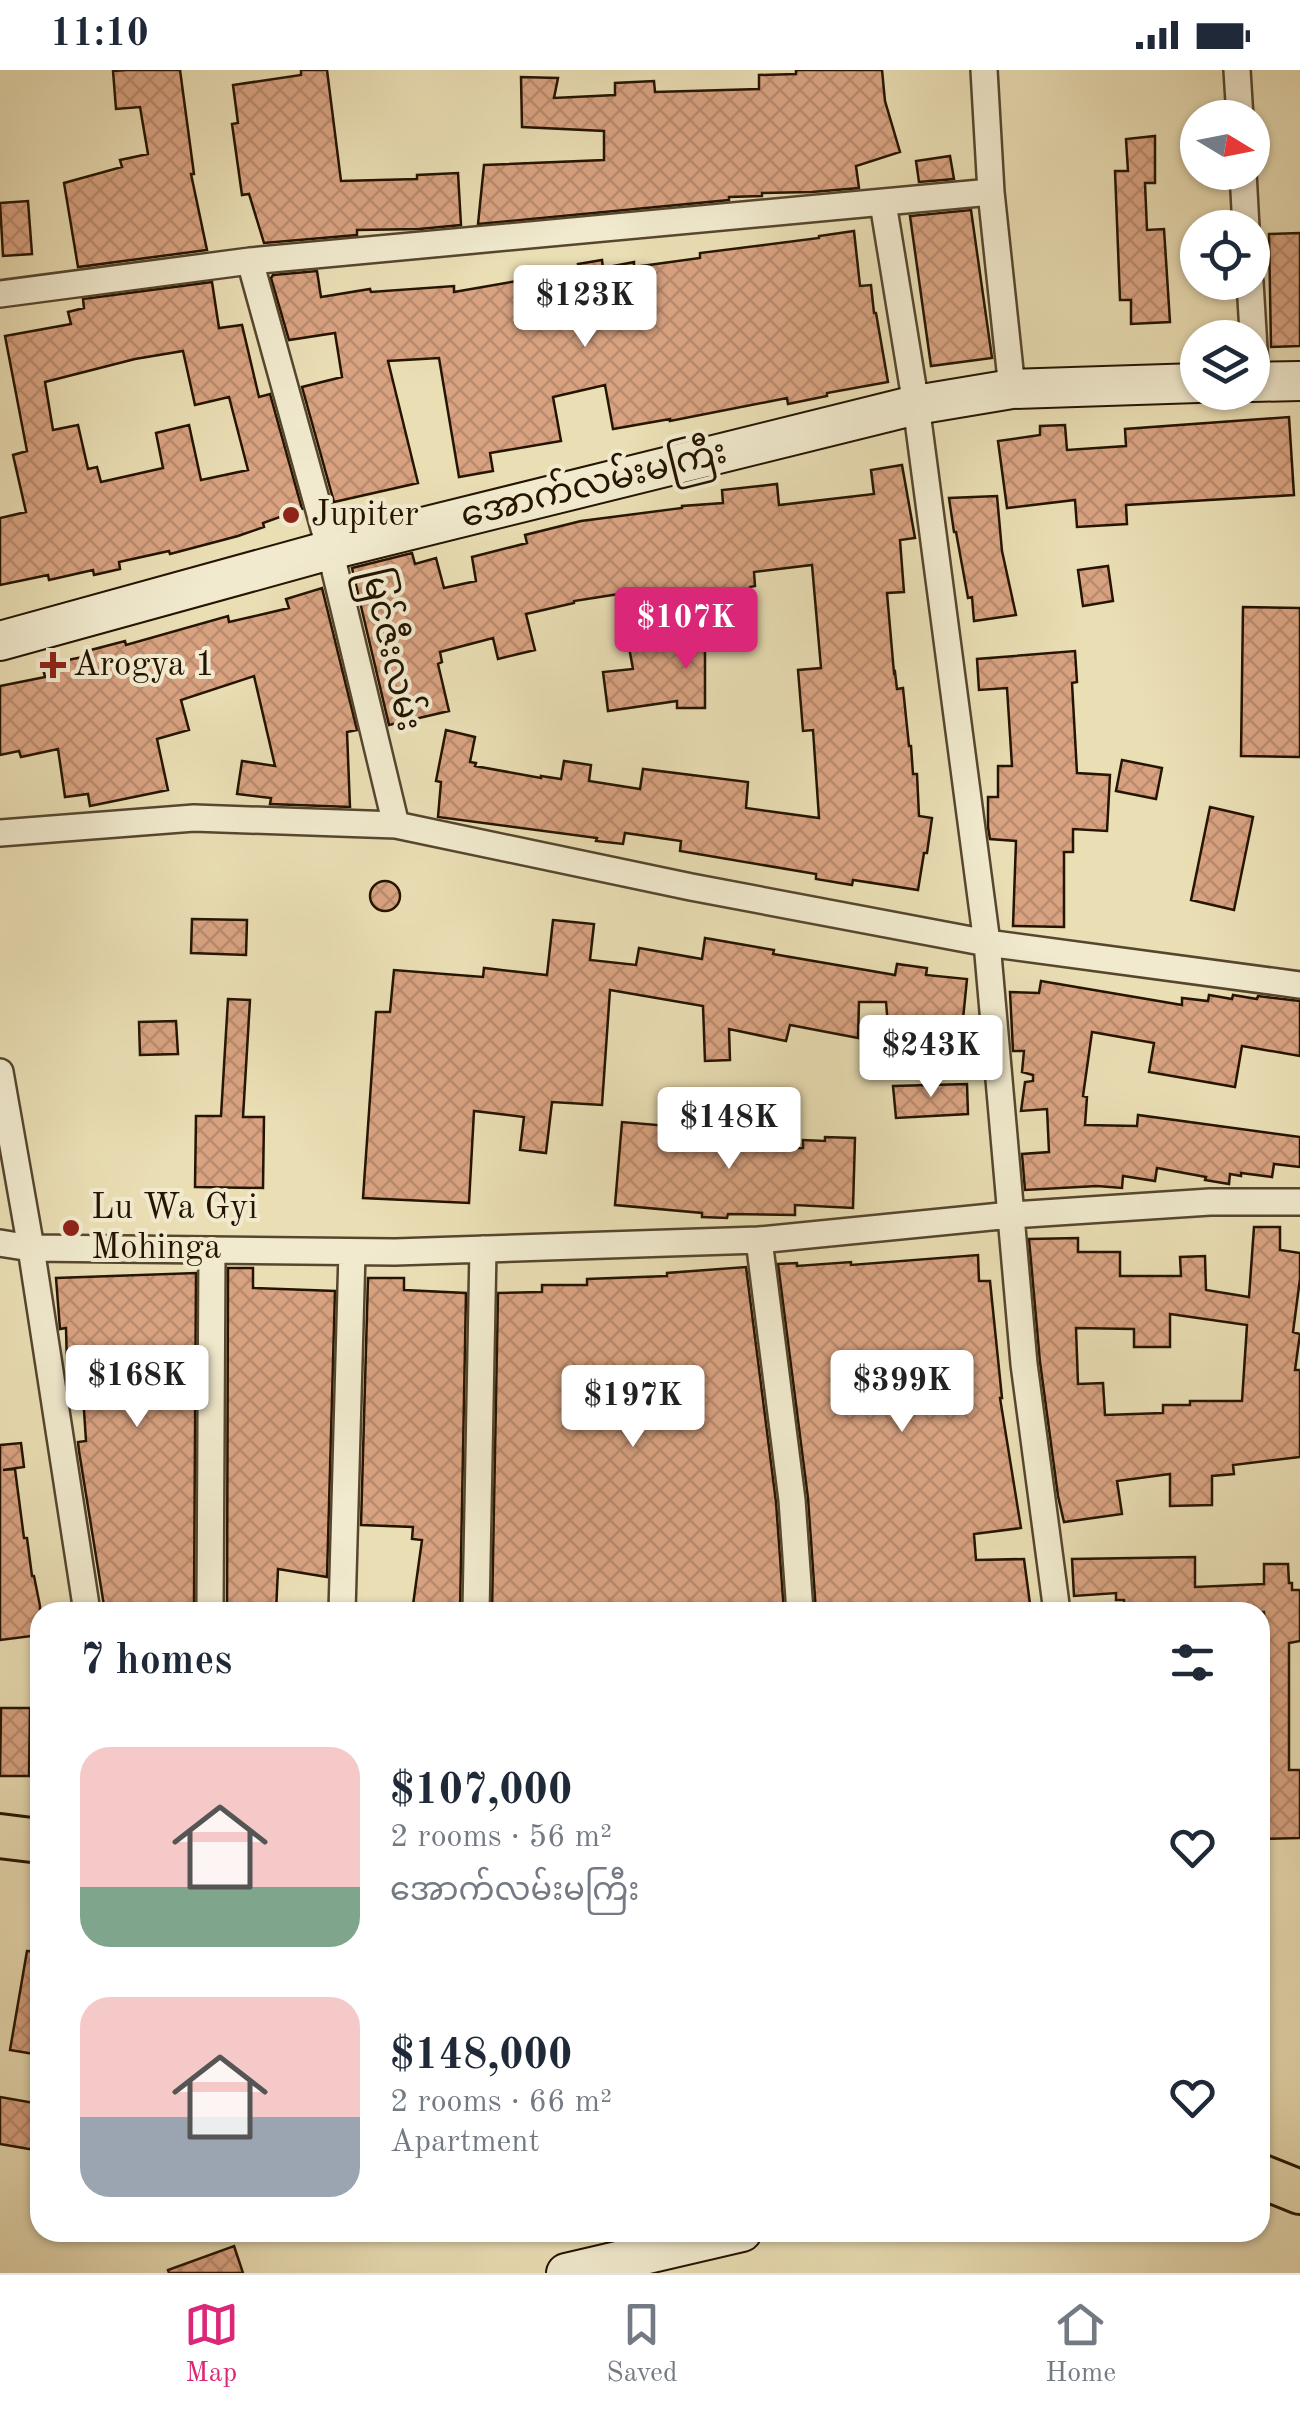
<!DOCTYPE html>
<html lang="en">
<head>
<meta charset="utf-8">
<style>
	:root { --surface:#fff; --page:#f2f2f3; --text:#1f2937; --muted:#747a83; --line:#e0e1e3; --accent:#db2777 }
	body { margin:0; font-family:"Old Standard TT","Noto Sans Myanmar",serif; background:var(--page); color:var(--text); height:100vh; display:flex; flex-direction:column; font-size:38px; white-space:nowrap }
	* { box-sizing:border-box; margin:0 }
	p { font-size:32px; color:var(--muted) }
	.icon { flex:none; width:55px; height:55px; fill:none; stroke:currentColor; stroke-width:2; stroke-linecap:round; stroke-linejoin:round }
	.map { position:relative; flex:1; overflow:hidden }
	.sheet { position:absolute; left:30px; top:1532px; width:1240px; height:640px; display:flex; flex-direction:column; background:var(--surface); border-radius:30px; box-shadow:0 2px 8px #0004 }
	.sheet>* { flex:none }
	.needle { width:65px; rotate:100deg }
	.fabs { position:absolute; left:1180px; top:30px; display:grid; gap:20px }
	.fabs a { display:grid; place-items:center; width:90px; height:90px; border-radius:50%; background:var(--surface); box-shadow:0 2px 8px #0004; font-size:50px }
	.price { position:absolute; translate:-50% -85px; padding:0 22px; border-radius:10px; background:#fff; color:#222; font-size:32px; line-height:65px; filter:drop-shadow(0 2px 5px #0008) }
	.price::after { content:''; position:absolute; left:50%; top:60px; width:30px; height:22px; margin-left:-15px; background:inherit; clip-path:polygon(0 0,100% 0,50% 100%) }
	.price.on { background:var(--accent); color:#fff }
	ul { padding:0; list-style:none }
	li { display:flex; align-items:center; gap:30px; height:250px; padding:0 50px }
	li span { display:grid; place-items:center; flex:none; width:280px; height:200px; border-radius:30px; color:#555 }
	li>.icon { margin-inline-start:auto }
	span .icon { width:120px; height:120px; fill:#fffc; stroke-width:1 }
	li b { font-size:42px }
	h2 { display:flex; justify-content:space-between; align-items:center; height:120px; padding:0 50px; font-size:42px }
	.status { display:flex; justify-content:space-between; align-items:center; height:70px; padding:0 50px; background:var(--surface); direction:ltr }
	.status svg { height:28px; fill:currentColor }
	.dock { display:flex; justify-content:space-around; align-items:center; height:140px; border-top:2px solid var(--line); background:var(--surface); font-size:28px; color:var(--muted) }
	.dock a { display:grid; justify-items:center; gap:5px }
	.dock .on { color:var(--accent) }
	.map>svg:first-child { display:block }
</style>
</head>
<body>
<div class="status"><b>11:10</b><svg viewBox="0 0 49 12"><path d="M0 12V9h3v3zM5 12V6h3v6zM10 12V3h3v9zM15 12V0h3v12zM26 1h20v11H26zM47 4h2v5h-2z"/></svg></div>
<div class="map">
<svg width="1300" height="2203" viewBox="0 0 1300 2203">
	<defs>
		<pattern id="building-cross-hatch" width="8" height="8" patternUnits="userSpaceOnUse" patternTransform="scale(2.5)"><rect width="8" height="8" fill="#d9a382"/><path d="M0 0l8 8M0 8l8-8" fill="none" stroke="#ba8b6e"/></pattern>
	</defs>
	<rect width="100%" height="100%" fill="#eadeb4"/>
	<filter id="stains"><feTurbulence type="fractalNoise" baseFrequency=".002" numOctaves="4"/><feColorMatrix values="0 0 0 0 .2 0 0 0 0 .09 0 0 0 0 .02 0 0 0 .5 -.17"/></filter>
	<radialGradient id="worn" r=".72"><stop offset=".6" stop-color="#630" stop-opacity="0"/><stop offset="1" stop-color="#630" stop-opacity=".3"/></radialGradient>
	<!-- building -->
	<path fill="url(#building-cross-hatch)" stroke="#251401" stroke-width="2.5" fill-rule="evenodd" d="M127 0H180L194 104H191L207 180 78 197 64 113 122 97 120 90 148 84 140 37 116 39 113 1Z
		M301 0H327L341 111 417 109V105L458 103 461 155 419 159 357 160V165L264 173 249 124 242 125 232 54 238 53 233 15 301 5Z
		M796 0H882L885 31 900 82 856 96 859 118 812 122 762 123V126L729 127V130L478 154 484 95 604 90V61L522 57 521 7 558 8 554 28 615 25V13L654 11 655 22 759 19V5L796 4Z
		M1155 66V113H1145L1147 160 1164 159 1170 252 1131 254V230H1120L1115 101H1128L1126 69Z
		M950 86 954 109 919 112 916 91Z
		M28 131 32 184 3 186 0 133Z
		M971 140 992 288 931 296 910 146Z
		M854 161 860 216 871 215 874 243H876L888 312 827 323V326L788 334 787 328 670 351V349L613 359 605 315 553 327 561 371 490 383 493 401 459 407 439 288 388 291 418 413 334 432 302 317 342 307 335 263 289 270 271 208 273 205 317 201 321 227 370 219 371 222 454 216V222L540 207 579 199 578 194 602 190 603 198 634 192V197L700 188V183L819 168V166Z
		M1300 163V276L1271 277 1269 164Z
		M212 212 219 258 242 255 259 327 270 324 302 439 263 453 264 457 238 466 170 484 169 481 119 492 120 499 94 505 93 500 49 510 48 505 0 515V448L26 442 13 385 27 381 5 266 71 254 68 242 84 238 83 229ZM183 281 195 335 229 327 248 400 201 410 189 355 156 363 163 398 101 412 97 397 88 399 78 355 53 360 45 312 135 289Z
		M1289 347 1294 425 1126 435 1127 454 1077 457 1075 430 1007 438 998 371 1040 365V356L1065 355 1067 380 1126 376 1125 359Z
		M902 395 915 468 900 470 904 522 887 523 894 603 895 602 897 619 903 618 909 676H911L913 704H917L919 746 932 748 927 783H924L918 820 853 810 852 815 816 809V804L680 781 681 771 625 763 623 774 596 771 597 768 438 747 441 712 436 711 446 660 475 667 470 692 476 693 475 696 541 708V706L561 709 564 691 591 695 589 711 640 719 643 699 748 712 746 738 819 748 813 660 803 661 798 600 821 598 812 495 754 502 755 516 750 517 752 571 705 572V638H677V631L608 641 603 602 633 599 619 524 574 531V533L526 544 535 580 498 589 493 568 440 582 442 592 438 594 449 641 389 655 352 498 412 483 415 494 436 488 444 518 476 511 472 487 527 473 525 465 581 451 682 438V436L723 433 722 420 777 414 779 435 874 424 871 400Z
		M997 426 1002 481 1016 545 974 551 972 527 968 528 956 462H954L949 428Z
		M1108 496 1113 531 1083 536 1078 500Z
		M322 518 357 660 347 662 350 737 270 734 271 728 237 724 242 691 275 696 254 606 181 630 189 660 157 669 168 720 90 736 88 724 65 727 58 679 21 687 19 681 0 685V616L45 607 42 595 88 586 87 581 125 571 126 575 228 546 229 552 289 538 286 529Z
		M1243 537 1300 538V687L1241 686Z
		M1075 581 1077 612 1072 613 1077 703 1110 705 1107 761 1073 759V782H1064V857L1013 856 1016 771 990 769 988 757V727H998V696H1012L1007 618 979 620 977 589Z
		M1122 690 1162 698 1156 729 1116 721Z
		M1210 737 1253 747 1234 840 1191 830Z
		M370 826a15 15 0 1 1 30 0a15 15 0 1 1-30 0Z
		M192 849 247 850 246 885 191 883Z
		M553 850 594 854 590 890 636 895 639 878 702 889 705 868 774 880 773 884 895 905 897 894 927 898 926 905 967 909 959 989 932 983V974L889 967 886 932H859L858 968 790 955 786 971 729 959 730 990 705 991 703 936 610 920 602 1035 552 1032 546 1083 520 1080 524 1047 474 1041 469 1133 363 1128 376 942H390L394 900 483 907 484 898 547 905Z
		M1041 911 1182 935V928L1208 931 1209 925 1232 929 1233 925 1257 929 1258 926 1300 931V986L1242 976 1235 1017 1149 1002 1154 973 1092 962 1083 1026 1087 1027 1085 1055 1137 1056 1138 1045 1300 1067V1097L1274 1094 1272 1107 1241 1103V1106L1230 1104 1229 1114 1205 1110 1206 1107 1157 1098 1155 1111 1123 1106 1122 1118 1097 1116 1025 1120 1022 1084 1049 1082 1047 1039 1021 1041 1025 1012 1033 1011V1005L1022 1002 1024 981H1013L1010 922 1039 923Z
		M228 929 250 930 243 1047H264L263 1118 195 1117 196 1046H221Z
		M176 951 178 984 140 985 139 952Z
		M967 1014 968 1044 896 1048 893 1016Z
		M705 1044 731 1045 730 1079 803 1078V1070L825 1071V1067L855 1068 853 1138 795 1135V1145L728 1144 727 1148 702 1147V1143L615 1135 622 1052 704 1059Z
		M1254 1157H1280V1180L1300 1183V1209L1293 1262 1300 1264 1295 1300H1300V1387L1233 1395 1234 1404 1212 1406V1435L1170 1436V1404L1117 1411 1122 1444 1064 1452 1058 1426 1040 1292 1029 1169 1078 1168V1182H1120V1206H1181L1180 1187 1205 1186 1206 1220 1249 1227ZM1170 1244 1247 1255 1242 1331H1190V1335H1163V1343L1105 1345 1103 1313 1078 1314 1076 1258 1134 1259V1277H1170Z
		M978 1185 979 1211H990L1002 1328H1000L1021 1458 974 1464 976 1490 1024 1489 1030 1534 994 1539V1542H816L808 1428 778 1194 797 1193V1196L851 1192V1195Z
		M746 1197 776 1432 784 1542H492L498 1223 542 1222V1215H587V1209L667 1206V1203Z
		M228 1198H253V1218L335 1221 327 1507 278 1499 276 1542H227Z
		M196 1203 194 1533 138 1536 139 1542H105L79 1381 78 1372 86 1371 81 1295H67L66 1258 60 1259 56 1208Z
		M368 1208H404V1220L466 1223 460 1542H412L422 1470 412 1469 413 1457 361 1455Z
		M21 1373 24 1397 3 1400 15 1399 24 1468H27L32 1506H34L40 1536V1565L0 1570V1375Z
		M1195 1487V1517L1264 1514V1494H1288L1289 1513H1292V1520H1300V1571L1289 1573V1700H1300V1768L1260 1769V1618H1265L1264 1542H1125L1124 1530H1116V1523L1074 1526 1072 1489Z
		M1 1638H30L29 1706H0Z
		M27 1881 40 1882V1985L10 1980Z
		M0 2027 40 2034V2051L35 2080 0 2074Z
		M234 2176 243 2203H169L168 2200Z"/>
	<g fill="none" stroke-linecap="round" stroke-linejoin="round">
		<!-- minor casing -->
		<g stroke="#56462e" stroke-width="30">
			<path id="minor" d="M984 0 991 122 1012 319
				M1237 0 1240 48
				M1243 102 1246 158
				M883 133 916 335 987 873 1024 1294 1057 1542
				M250 191 330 480 396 755
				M1250 212 1256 312
				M0 224 250 191 991 122
				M0 763 194 748 396 755 691 817 987 873 1300 915
				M0 1002 31 1178 87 1542
				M759 1170 792 1430 800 1542
				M0 1173 31 1178 395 1182 759 1170 1011 1145 1210 1132H1300
				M210 1542 212 1180
				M342 1542 352 1182
				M476 1542 483 1179"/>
		</g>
		<!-- secondary casing -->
		<g stroke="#251401" stroke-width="42">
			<path id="secondary" d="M1252 312 1300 311
				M0 571 330 480 916 335 1012 319 1198 313
				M566 2203 742 2162"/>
		</g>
		<!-- primary casing -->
		<g stroke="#251401" stroke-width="48">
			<path id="primary" d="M0 1766 40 1771
				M1260 2106 1300 2122"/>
		</g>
		<!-- minor -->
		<use href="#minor" stroke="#f1eace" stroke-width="25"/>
		<!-- secondary -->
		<use href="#secondary" stroke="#f1eace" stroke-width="38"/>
		<!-- primary -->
		<use href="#primary" stroke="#eadeb4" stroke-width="42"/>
	</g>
	<!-- markers -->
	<g fill="#8f2418" stroke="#f1eace" stroke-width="4">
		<circle cx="291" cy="445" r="10"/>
		<path d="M48 580h10v10h10v10h-10v10h-10v-10h-10v-10h10z"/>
		<circle cx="71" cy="1158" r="10"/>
	</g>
	<g text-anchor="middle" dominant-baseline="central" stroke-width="8" stroke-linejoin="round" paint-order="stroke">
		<!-- street labels -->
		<g font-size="35" fill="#251401" stroke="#f1eace">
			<text transform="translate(594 415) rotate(-14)">အောက်လမ်းမကြီး</text>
			<text transform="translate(390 580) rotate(77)">မြင်ဇီးလမ်း</text>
		</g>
		<!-- poi labels -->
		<g font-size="35" fill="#251401" stroke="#f1eace" text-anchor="start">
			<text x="311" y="445">Jupiter</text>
			<text x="73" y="595">Arogya 1</text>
			<text x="91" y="1138">Lu Wa Gyi<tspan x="91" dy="40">Mohinga</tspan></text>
		</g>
	</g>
	<rect width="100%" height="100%" filter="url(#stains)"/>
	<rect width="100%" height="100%" fill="url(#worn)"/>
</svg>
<div class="fabs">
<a><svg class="needle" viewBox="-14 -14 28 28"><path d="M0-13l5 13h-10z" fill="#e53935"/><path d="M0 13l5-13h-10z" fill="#747a83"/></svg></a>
<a><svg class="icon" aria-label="locate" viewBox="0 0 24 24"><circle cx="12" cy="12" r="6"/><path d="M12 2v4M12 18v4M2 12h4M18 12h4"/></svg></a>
<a><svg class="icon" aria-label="layers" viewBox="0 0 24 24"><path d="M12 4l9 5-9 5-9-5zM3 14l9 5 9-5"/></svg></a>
</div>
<b class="price" style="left:585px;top:280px">$123K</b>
<b class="price on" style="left:686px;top:602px">$107K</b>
<b class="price" style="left:931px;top:1030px">$243K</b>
<b class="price" style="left:729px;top:1102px">$148K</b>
<b class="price" style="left:137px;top:1360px">$168K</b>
<b class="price" style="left:902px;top:1365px">$399K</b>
<b class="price" style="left:633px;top:1380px">$197K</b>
<section class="sheet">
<h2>7 homes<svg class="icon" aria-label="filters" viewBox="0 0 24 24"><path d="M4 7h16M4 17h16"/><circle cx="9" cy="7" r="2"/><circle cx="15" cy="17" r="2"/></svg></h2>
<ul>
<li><span style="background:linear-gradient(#f6c9c9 70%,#7fa58c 0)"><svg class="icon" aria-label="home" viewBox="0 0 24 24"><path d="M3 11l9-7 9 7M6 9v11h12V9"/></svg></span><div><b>$107,000</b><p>2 rooms · 56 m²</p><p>အောက်လမ်းမကြီး</p></div><svg class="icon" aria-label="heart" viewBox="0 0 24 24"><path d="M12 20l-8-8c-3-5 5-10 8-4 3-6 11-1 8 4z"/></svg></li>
<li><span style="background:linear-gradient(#f6c9c9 60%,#9aa5b1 0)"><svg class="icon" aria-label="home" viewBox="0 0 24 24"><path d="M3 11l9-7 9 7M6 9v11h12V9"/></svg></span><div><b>$148,000</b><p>2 rooms · 66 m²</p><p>Apartment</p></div><svg class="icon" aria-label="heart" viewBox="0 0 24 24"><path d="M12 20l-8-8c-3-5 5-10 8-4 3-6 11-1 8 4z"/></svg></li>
</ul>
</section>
</div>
<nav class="dock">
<a class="on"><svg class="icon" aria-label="map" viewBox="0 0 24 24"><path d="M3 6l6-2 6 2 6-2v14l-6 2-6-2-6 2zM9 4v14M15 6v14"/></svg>Map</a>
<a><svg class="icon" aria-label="saved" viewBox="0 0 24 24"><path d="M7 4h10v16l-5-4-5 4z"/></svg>Saved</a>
<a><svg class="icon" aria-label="home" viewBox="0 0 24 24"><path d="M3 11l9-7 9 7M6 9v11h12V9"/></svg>Home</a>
</nav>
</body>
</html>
